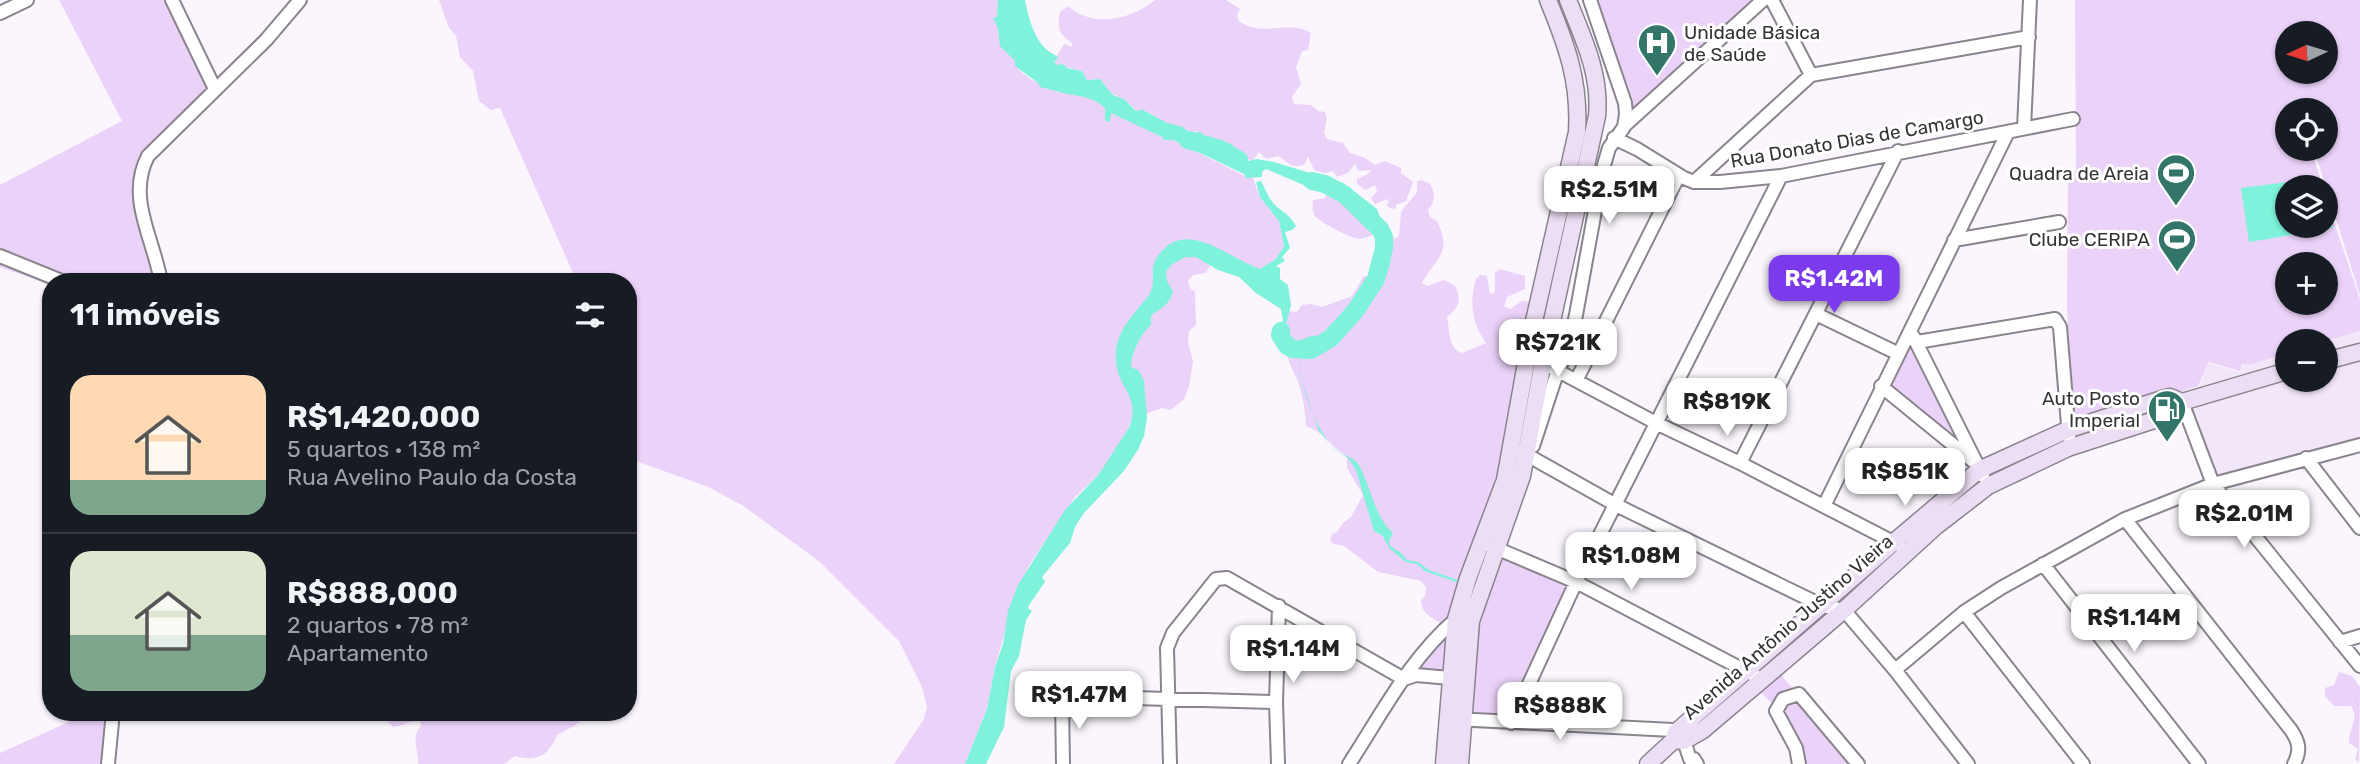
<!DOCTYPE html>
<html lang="pt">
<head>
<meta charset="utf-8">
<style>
	:root { --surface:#171b24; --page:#242831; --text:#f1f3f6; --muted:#9ea1a6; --line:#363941; --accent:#7c3aed }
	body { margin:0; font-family:Rubik,sans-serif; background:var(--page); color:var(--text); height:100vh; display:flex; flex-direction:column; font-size:26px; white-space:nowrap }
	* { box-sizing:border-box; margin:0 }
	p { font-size:23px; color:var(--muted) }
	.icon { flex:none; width:38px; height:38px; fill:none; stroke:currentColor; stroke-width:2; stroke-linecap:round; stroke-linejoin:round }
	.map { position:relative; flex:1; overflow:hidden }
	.sheet { position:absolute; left:42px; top:273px; width:595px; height:448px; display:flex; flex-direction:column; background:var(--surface); border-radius:28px; box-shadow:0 2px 5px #0004 }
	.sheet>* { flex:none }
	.needle { width:46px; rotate:266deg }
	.fabs { position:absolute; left:2275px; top:21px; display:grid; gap:14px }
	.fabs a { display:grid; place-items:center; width:63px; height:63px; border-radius:50%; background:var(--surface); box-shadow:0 2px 5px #0004; font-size:35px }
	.price { position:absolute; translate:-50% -60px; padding:0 16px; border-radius:14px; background:#fff; color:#222; font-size:23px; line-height:46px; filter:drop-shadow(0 2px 4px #0008) }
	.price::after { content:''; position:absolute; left:50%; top:42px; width:21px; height:16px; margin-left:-10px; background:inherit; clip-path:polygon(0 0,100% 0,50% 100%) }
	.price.on { background:var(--accent); color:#fff }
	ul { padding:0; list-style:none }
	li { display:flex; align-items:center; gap:21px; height:175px; padding:0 28px }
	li+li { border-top:2px solid var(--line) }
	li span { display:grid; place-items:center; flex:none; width:196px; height:140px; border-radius:21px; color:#555 }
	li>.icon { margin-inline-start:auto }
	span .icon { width:84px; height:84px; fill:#fffc; stroke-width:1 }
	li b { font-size:30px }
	h2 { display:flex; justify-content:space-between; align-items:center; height:84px; padding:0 28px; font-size:30px }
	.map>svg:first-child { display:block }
</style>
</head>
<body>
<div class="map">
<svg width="2360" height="764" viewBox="0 0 2360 764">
	<rect width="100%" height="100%" fill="#fbf6fe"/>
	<!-- built -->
	<path fill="#f2e7f8" d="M2360 331V443L2213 481 2179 392 2199 387 2209 363 2240 372 2243 364H2252L2287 353V380H2326V341Z"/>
	<!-- green -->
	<path fill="#ead2f8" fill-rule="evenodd" d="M59 0H170L216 95 153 158 141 189 162 282H51V285L0 267V185L122 121Z
		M439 0H998L997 17 994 18 998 28 1001 46 1015 61 1018 69 1030 79 1057 92 1082 95 1100 103 1106 108 1105 120 1107 122 1111 112 1162 137 1164 140H1173L1249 178 1252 176 1260 197 1279 221 1284 246 1277 259 1269 265 1239 277 1210 265 1206 273 1193 275 1188 281 1190 288 1195 292 1196 325 1189 331 1188 343 1193 361 1189 387 1184 399 1171 410 1162 408 1133 418 1121 444 1099 474 1075 497 1028 567 1025 578 1018 585 995 667 987 709 965 764H894L924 719 927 707 922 687 899 641 820 562 742 505 708 487 628 458V282H577L500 108 491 110 479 101 473 71 460 57 456 36 449 28Z
		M1155 0H1226L1240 9 1237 15 1238 20C1261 39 1288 19 1311 33L1308 50 1302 51 1296 67 1301 84 1292 97 1294 104 1311 105 1318 111 1325 112 1327 118 1324 133 1327 139 1343 143 1350 153 1365 158 1375 165 1385 161 1401 168V173L1413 182 1406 201 1396 205V208L1392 209 1386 205 1389 202 1387 199 1375 204 1371 198 1377 192 1375 185 1366 190 1357 184V179L1368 174 1371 170 1359 171 1355 164 1348 173 1337 177 1333 171 1325 173 1314 170 1308 156 1305 164C1292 170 1288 162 1278 156L1266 159 1259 152 1252 161 1223 147 1213 151 1206 139 1197 131 1189 133C1182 127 1176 127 1168 124 1156 119 1150 109 1136 111L1129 103 1110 92 1100 79 1087 80 1082 71 1057 65 1054 61 1057 59V56L1064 44 1073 47 1071 42C1058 34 1057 26 1060 12L1068 6C1092 28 1131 20 1155 0Z
		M1593 0H1760L1628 120Z
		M2075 0H2360V295L2314 149H2326V110H2287V149H2311L2323 187H2287V226H2326V198L2360 299V331L2326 341H2287V353L2252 364H2242L2240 371 2209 362 2198 386 2072 426 2067 305 2068 173 2076 171ZM2287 33H2326V72H2287ZM2287 264H2326V303H2287Z
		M1422 180 1430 184C1435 193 1436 201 1428 210L1430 217 1437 221C1453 254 1436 257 1422 283L1427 286 1444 280 1455 286C1462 301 1459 307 1447 317 1450 331 1448 348 1462 353L1486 343C1472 323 1469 303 1476 279L1480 275 1487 276 1490 294 1495 292V273L1500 269 1525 276V289L1507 297 1504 306 1510 309 1522 301H1527L1532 306 1512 447 1472 568 1488 572 1497 548 1576 582 1511 723 1462 720 1450 678 1404 679 1448 626C1435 620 1421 615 1421 600L1425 596 1426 587 1421 581 1378 572 1344 546 1333 544 1330 540 1332 534 1337 532 1343 523 1351 517 1363 495 1347 468V456C1328 446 1328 434 1306 426 1305 408 1302 387 1293 371 1289 362 1286 354 1285 344 1284 332 1287 322 1288 311L1297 312 1302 305 1311 304 1322 307 1352 296 1363 277 1377 273 1384 248 1383 237 1376 233C1372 235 1365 239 1360 239 1354 240 1319 222 1315 216 1312 211 1312 206 1313 200L1325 198 1329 186 1343 183 1377 209 1380 222 1395 239 1399 236 1401 212 1417 192V181Z
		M1913 337 1971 460 1887 385Z
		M1777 670 1856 764H1801L1778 710 1756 687Z
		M2339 672 2352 676 2360 687 2359 762 2355 760 2358 749 2349 743C2348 729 2360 719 2351 706H2334L2325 696V688L2334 685Z
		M91 712H120L113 764H0V753Z
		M393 712H592L574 726 557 735C549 756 537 762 515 756L504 764H418C419 749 410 739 421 726L420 721C410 720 403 726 393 727L388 722V717Z"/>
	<!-- water -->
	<path fill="#7ef2da" d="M998 0H1025C1029 20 1036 48 1057 56L1058 59 1054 61 1057 65 1063 64 1067 68 1082 71 1087 80 1100 79 1110 92 1115 96 1124 99 1136 111 1143 110 1167 123 1183 127 1189 133 1201 132 1206 139 1211 140 1210 149 1213 151 1229 143 1233 145V152L1248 161 1257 159 1274 162 1343 183 1377 209C1382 226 1392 237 1391 255 1390 282 1369 299 1353 319 1347 326 1341 339 1333 344 1325 348 1311 350 1301 350 1301 359 1299 368 1301 377 1303 393 1322 439 1334 449 1343 457 1355 456 1360 467 1371 489 1375 517 1393 533L1389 541 1390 546 1401 553 1407 560 1418 562 1429 570 1466 583 1465 585 1425 571 1417 564 1406 562 1389 548 1383 536 1374 531 1356 470 1348 458 1334 450 1319 431 1300 376V350L1282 345 1276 338 1283 320 1281 309 1256 293 1239 277 1218 270 1196 257H1185L1171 265 1166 272 1167 281 1173 291C1170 304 1161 309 1151 315V325C1141 333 1131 354 1131 367L1139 371 1144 381 1147 418 1144 436 1138 450 1123 472 1084 513 1075 527 1070 543 1042 577 1045 582 1029 605 1028 608 1032 611 1026 620 1019 656 1011 671 1004 727 986 764H965L987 709 995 667 1003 644 1008 611 1018 585 1065 510 1099 474 1130 426C1140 394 1117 388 1116 360 1114 332 1133 316 1149 295 1157 283 1149 271 1156 259 1184 214 1227 258 1260 269L1276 259 1284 246 1279 221 1260 197 1256 182 1261 181C1265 188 1269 200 1276 206 1284 213 1290 215 1296 226L1292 230 1285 232 1290 248 1282 257 1285 261 1276 266 1280 268V279L1288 285 1291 305 1285 328 1287 334 1297 342C1302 340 1307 337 1312 336 1319 335 1316 338 1323 335 1359 318 1385 276 1384 237L1369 229 1359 220 1345 195 1325 184 1319 183 1313 189 1266 169 1262 172V177L1246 178 1244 174 1173 140H1164L1162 137 1111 113 1110 121 1107 122 1105 120V108C1090 94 1074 97 1056 91 1051 90 1046 88 1040 87L1038 83 1015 66V61L1000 46 998 28 993 18 997 17Z
		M2318 178 2321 187H2287V226H2326V203L2333 228 2249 242 2241 188Z"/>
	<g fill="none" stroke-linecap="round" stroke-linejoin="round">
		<!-- river -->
		<path stroke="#7ef2da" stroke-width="18" d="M1188 140 1220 149 1239 160
			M1281 331 1280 335 1287 346 1293 349 1311 350 1331 338 1356 310 1376 279 1384 248V237L1380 229 1345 195 1325 184 1312 181"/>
		<!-- street casing -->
		<g stroke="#8a848d" stroke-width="16">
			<path id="street" d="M172 0 215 89
				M1772 0 1811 75
				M0 13 27 0
				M1811 75 2029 37
				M1624 126 1763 0
				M2024 128 2030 0
				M1614 138 1637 149 1684 178 1694 182H1720L1781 176 2073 119
				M1694 182 1811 75
				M1954 240 2059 222
				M0 256 64 282
				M161 282C154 239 126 198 148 156L266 40 300 0
				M1816 314 1899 354
				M1913 336 1983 476
				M1917 342 2055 319 2060 327 2069 437
				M1528 355 1658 424 1740 463 1899 545
				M1577 379 1679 175
				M1881 386 1973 461
				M2182 402 2213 484 2360 666
				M1533 446 1558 370 1567 352 1576 315 1602 172 1609 148 1624 127 1626 114 1625 103 1590 0
				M1520 451 1616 505 1823 606 1844 610 1895 670 1968 764
				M2306 458 2360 528
				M1740 463 1898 151
				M1824 506 2008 132
				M2125 519 2291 730C2299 742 2301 750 2294 764
				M1491 546 1576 582 1761 679
				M2043 564 2199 764
				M1964 612 2083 764
				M2340 642 2360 636
				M1895 670 1964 612 2001 588 2125 519 2213 484 2360 445
				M1454 719 1673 730 1684 741 1690 759H1694L1697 764
				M1511 723 1576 582 1781 176
				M108 764 113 712
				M1063 764 1062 699 1065 696 1276 702
				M1170 764 1167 648 1173 633 1216 579 1227 578 1404 679 1416 675 1450 678
				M1278 764 1276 702 1279 606
				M1349 764C1381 715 1410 658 1456 619L1461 620
				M1799 764 1796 748 1776 711 1783 699 1799 694 1858 764"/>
		</g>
		<!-- secondary casing -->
		<g stroke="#8a848d" stroke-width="19">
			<path id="secondary" d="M2326 361 2360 352
				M1674 740 1684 741 1703 730 1844 610 1935 527 1988 486 2068 448 2176 413 2182 402
				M1444 764 1456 619 1468 578 1505 480 1532 330 1577 132C1580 82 1567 46 1548 0
				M1460 764 1471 621 1522 476 1543 362 1597 116C1601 74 1583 38 1568 0
				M1648 764 1674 740 1676 732 1693 717 1894 542 1979 470 2067 430 2165 398 2170 397 2182 402 2287 371"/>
		</g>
		<!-- street -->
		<use href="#street" stroke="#fff" stroke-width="12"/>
		<!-- secondary -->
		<use href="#secondary" stroke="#ecdef4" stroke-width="16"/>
	</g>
	<!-- icons -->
	<defs>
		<g id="hospital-pin" transform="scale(2.0125)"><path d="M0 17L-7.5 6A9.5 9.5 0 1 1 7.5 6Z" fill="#337669" stroke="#fff"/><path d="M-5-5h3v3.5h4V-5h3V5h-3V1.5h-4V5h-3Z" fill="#fff"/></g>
		<g id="stadium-pin" transform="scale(2.0125)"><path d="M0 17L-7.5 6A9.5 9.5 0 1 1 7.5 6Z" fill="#337669" stroke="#fff"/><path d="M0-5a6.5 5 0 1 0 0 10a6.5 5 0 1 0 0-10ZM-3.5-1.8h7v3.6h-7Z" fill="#fff"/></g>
		<g id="fuel-pin" transform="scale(2.0125)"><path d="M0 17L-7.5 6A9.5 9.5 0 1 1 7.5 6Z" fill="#337669" stroke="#fff"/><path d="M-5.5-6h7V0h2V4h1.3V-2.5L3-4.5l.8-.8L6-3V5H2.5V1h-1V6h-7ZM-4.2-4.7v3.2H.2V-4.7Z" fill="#fff"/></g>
	</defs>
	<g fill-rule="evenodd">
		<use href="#hospital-pin" x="1657" y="43"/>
		<use href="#stadium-pin" x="2176" y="173"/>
		<use href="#stadium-pin" x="2177" y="239"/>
		<use href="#fuel-pin" x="2167" y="409"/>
	</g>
	<g text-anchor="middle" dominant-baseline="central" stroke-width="6" stroke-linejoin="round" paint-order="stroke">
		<!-- poi labels -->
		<g font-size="19" fill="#363337" stroke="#fff" text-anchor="end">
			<text x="1684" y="32" text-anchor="start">Unidade Básica<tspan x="1684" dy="22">de Saúde</tspan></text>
			<text x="2149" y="173">Quadra de Areia</text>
			<text x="2150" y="239">Clube CERIPA</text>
			<text x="2140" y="398">Auto Posto<tspan x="2140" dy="22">Imperial</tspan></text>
		</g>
		<!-- street labels -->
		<g font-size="19" fill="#363337" stroke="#fff">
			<text transform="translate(1857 139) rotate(-10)">Rua Donato Dias de Camargo</text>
			<text transform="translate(1788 627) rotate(-41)">Avenida Antônio Justino Vieira</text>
		</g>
	</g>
</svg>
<div class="fabs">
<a><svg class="needle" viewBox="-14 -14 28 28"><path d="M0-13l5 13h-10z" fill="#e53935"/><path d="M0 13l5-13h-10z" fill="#9ea1a6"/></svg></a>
<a><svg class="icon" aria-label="locate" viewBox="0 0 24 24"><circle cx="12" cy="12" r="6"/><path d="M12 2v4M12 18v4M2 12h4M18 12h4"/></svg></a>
<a><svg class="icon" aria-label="layers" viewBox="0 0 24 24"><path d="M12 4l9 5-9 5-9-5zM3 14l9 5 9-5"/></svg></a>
<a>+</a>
<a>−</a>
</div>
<b class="price" style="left:1609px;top:226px">R$2.51M</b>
<b class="price on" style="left:1834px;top:315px">R$1.42M</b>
<b class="price" style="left:1558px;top:379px">R$721K</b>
<b class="price" style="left:1727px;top:438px">R$819K</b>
<b class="price" style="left:1905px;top:508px">R$851K</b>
<b class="price" style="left:2244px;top:550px">R$2.01M</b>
<b class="price" style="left:1631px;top:592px">R$1.08M</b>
<b class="price" style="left:2134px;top:654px">R$1.14M</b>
<b class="price" style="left:1293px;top:685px">R$1.14M</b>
<b class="price" style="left:1079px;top:731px">R$1.47M</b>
<b class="price" style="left:1560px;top:742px">R$888K</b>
<section class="sheet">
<h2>11 imóveis<svg class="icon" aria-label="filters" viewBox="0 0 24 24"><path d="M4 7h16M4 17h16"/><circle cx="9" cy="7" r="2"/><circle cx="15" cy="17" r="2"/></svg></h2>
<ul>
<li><span style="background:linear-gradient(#ffd9b3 75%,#7fa58c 0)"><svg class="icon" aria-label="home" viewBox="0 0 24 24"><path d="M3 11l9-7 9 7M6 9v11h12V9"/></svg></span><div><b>R$1,420,000</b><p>5 quartos · 138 m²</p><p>Rua Avelino Paulo da Costa</p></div></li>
<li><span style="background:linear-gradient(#dfe7d0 60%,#7fa58c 0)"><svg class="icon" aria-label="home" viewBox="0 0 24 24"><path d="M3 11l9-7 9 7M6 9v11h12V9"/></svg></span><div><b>R$888,000</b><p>2 quartos · 78 m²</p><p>Apartamento</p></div></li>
</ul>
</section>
</div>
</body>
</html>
